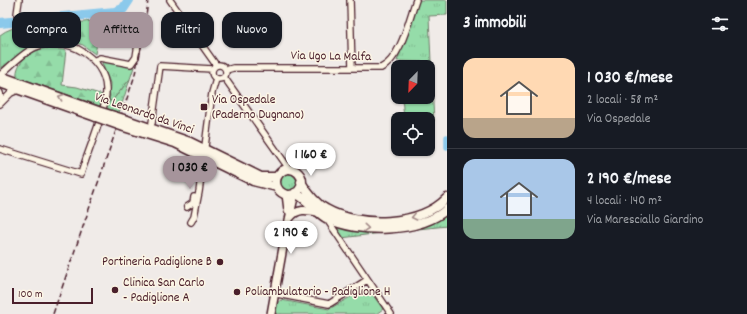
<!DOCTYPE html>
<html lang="it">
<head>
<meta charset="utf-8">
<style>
	:root { --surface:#171b24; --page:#20242c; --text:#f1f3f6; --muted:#9ea1a6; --line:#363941; --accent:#a6949b }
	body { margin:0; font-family:Dekko,sans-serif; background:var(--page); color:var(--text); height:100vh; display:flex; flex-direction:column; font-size:15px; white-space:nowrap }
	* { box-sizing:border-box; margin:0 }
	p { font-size:13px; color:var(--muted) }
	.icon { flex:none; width:22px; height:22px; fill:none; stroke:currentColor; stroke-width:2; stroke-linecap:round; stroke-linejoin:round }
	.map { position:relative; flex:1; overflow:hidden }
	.panel { display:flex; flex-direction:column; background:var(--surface); width:300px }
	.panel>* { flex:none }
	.top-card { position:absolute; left:12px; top:12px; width:375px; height:36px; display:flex; gap:8px }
	.needle { width:26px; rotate:203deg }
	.fabs { position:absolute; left:391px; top:60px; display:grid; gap:8px }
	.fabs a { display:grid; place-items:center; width:44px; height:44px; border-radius:8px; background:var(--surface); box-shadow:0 1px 3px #0004; font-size:20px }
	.scale { position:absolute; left:12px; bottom:10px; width:81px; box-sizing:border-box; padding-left:4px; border:2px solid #4a1f2b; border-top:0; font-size:11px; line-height:14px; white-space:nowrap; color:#4a1f2b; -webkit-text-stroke:3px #fcf5e5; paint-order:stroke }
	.price { position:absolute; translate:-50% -34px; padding:0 9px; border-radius:14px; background:#fff; color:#222; font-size:13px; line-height:26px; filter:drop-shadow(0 1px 2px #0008) }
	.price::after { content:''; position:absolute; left:50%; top:24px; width:12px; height:9px; margin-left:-6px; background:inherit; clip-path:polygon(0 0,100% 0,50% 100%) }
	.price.current { background:var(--accent); color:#111 }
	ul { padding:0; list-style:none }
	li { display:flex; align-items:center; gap:12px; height:100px; padding:0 16px }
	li+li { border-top:1px solid var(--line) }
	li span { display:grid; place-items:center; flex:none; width:112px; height:80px; border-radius:12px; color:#555 }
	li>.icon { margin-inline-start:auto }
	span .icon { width:48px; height:48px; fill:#fffc; stroke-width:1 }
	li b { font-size:17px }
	h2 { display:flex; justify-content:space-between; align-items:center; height:48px; padding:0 16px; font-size:17px }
	.chip { padding:0 14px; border-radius:12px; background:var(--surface); box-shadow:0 1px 3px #0004; font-size:14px; line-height:36px }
	.chip.current { background:var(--accent); color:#111 }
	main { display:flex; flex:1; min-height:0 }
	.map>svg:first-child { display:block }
</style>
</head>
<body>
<main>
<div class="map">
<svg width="447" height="314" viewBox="0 0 447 314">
	<defs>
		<pattern id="grass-tufts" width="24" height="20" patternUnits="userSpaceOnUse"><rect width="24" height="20" fill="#95dca9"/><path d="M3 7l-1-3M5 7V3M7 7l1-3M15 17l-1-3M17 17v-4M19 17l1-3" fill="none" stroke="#82bc92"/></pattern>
		<pattern id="forest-firs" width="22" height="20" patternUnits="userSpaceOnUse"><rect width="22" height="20" fill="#95dca9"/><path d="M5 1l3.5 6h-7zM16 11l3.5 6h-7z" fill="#82bc92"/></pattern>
		<pattern id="garden-dots" width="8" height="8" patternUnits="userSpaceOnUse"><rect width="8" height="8" fill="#95dca9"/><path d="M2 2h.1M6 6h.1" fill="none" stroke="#82bc92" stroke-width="1.8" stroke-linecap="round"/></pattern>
	</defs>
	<rect width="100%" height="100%" fill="#f0ebe8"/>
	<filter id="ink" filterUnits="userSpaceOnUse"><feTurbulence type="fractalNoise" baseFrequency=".025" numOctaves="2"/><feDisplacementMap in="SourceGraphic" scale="8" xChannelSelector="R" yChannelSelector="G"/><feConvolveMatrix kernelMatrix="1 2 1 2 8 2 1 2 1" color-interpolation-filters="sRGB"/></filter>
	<g filter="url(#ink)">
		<!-- grass -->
		<path fill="url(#grass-tufts)" stroke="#707e6a" d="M419 0H447V15L429 16 431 62 397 61Z
			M50 25 55 28V34L49 39 35 42 0 69V35C13 24 34 26 50 25Z
			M104 61 134 67 130 79 112 101 109 100 110 83 102 63Z
			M279 183a9 9 0 1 1 18 0a9 9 0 1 1-18 0Z
			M447 214V226L418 229 433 223Z
			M334 224 364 232 382 233 341 238 333 226Z
			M363 290 370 291 383 309 376 314H276L277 303 281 300 329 309Z"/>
		<!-- forest -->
		<path fill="url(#forest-firs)" stroke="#707e6a" d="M94 21H101L95 54 83 45 63 39 64 24Z
			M45 48 66 50 62 85 77 87 103 95 100 106 17 77C15 62 31 51 45 48Z"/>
		<!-- garden -->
		<path fill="url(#garden-dots)" stroke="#707e6a" d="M130 79 119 113 106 108 109 100 112 101Z"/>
		<!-- pitch -->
		<path fill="#95dca9" stroke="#707e6a" d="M431 66 434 121H428V119H404L402 97H428V67H413Z"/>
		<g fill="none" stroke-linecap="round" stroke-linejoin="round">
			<!-- canal -->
			<path stroke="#8bc9eb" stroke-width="5.5" d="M447 137V147"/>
			<!-- river -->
			<path stroke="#8bc9eb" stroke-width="10" d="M0 23 115 12 123 9 129 0"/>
			<!-- minor casing -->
			<g stroke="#4a1f2b" stroke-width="8">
				<path id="minor" d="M170 0 216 65
					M350 0 352 68
					M17 14 19 0
					M95 60 100 58 131 64 136 57 139 38
					M212 72a7 7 0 1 1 14 0a7 7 0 1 1-14 0Z
					M226 70 233 68H381C401 59 409 19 416 0
					M0 75C11 66 23 52 36 47 65 34 105 57 106 89 107 109 87 153 81 174L0 149
					M224 77 290 170
					M0 93 1 102
					M0 104 11 93 18 90
					M152 123 160 66 212 69
					M187 207 193 203 194 197
					M326 218 391 314
					M191 222 194 217 199 192 212 93 216 79
					M272 293 329 304 367 280"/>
			</g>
			<!-- tertiary casing -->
			<g stroke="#4a1f2b" stroke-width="10">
				<path id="tertiary" d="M286 194 288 210
					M290 218C297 208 307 210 317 212
					M271 314 284 242 295 193"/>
			</g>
			<!-- secondary casing -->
			<g stroke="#4a1f2b" stroke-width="11">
				<path id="secondary" d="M0 76 98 111
					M0 83 96 117
					M127 120 190 142 261 177H277
					M124 127 175 143 253 181 277 187
					M276 182a13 13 0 1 1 26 0a13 13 0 1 1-26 0Z
					M301 182C307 192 316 204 326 209 359 228 420 226 447 198
					M295 193C308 199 314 211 326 218 358 234 420 233 447 209"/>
			</g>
			<!-- minor -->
			<use href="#minor" stroke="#fcf5e5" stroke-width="5.5"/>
			<!-- tertiary -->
			<use href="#tertiary" stroke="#fcf5e5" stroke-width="7"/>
			<!-- secondary -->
			<use href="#secondary" stroke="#fcf5e5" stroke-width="8"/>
			<!-- rail -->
			<path stroke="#4a1f2b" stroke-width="1.5" stroke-dasharray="6 3" stroke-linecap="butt" d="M53 314 134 78 144 34 148 0"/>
			<!-- secondary-bridge casing -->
			<g stroke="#4a1f2b" stroke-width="11" stroke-linecap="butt">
				<path id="secondary-bridge" d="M98 111 127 120
					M96 117 124 127"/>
			</g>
			<!-- secondary-bridge -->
			<use href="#secondary-bridge" stroke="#fcf5e5" stroke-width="8"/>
		</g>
		<!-- one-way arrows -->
		<defs><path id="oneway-chevron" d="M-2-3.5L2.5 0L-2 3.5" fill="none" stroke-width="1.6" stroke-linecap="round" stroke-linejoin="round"/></defs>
		<g stroke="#a38a88">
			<use href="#oneway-chevron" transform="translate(61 97) rotate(-160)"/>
			<use href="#oneway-chevron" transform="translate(414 217) rotate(168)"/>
			<use href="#oneway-chevron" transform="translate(366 228) rotate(5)"/>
		</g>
	</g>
	<!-- markers -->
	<g fill="#4a1f2b" stroke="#fcf5e5" stroke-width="1.5">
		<rect x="200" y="103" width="8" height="8" rx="2"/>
		<circle cx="220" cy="262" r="4"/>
		<circle cx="115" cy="290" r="4"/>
		<circle cx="237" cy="292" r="4"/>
	</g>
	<g text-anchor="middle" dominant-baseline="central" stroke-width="3" stroke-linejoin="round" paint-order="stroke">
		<!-- street labels -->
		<g font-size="13" fill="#4a1f2b" stroke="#fcf5e5">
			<text transform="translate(331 57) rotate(1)">Via Ugo La Malfa</text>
			<text transform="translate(144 114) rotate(19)">Via Leonardo da Vinci</text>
		</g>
		<!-- poi labels -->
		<g font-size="13" fill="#4a1f2b" stroke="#fcf5e5" text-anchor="start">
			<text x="212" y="100">Via Ospedale<tspan x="212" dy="15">(Paderno Dugnano)</tspan></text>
			<text x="212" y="262" text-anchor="end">Portineria Padiglione B</text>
			<text x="123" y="283">Clinica San Carlo<tspan x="123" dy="15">- Padiglione A</tspan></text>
			<text x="245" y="292">Poliambulatorio - Padiglione H</text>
		</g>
	</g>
</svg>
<div class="fabs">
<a><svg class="needle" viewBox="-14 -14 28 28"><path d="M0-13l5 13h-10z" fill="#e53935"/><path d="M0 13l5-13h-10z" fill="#9ea1a6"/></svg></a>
<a><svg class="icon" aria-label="locate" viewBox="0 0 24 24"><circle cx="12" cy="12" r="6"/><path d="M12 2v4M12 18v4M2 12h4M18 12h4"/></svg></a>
</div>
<div class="scale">100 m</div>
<b class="price" style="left:311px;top:177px">1 160 €</b>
<b class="price current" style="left:190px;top:190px">1 030 €</b>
<b class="price" style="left:291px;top:255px">2 190 €</b>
<div class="top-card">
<a class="chip">Compra</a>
<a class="chip current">Affitta</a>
<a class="chip">Filtri</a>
<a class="chip">Nuovo</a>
</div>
</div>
<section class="panel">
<h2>3 immobili<svg class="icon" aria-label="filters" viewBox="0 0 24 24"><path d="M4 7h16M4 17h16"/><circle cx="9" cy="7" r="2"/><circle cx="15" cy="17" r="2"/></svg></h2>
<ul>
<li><span style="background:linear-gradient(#ffd9b3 75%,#b9a48a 0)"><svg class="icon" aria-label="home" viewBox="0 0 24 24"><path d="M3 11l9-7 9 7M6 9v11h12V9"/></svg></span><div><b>1 030 €/mese</b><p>2 locali · 58 m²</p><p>Via Ospedale</p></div></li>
<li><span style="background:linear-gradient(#a9c7e8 75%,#7fa58c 0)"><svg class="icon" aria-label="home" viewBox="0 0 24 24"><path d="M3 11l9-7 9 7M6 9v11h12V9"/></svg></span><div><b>2 190 €/mese</b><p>4 locali · 140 m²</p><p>Via Maresciallo Giardino</p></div></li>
</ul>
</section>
</main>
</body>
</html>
